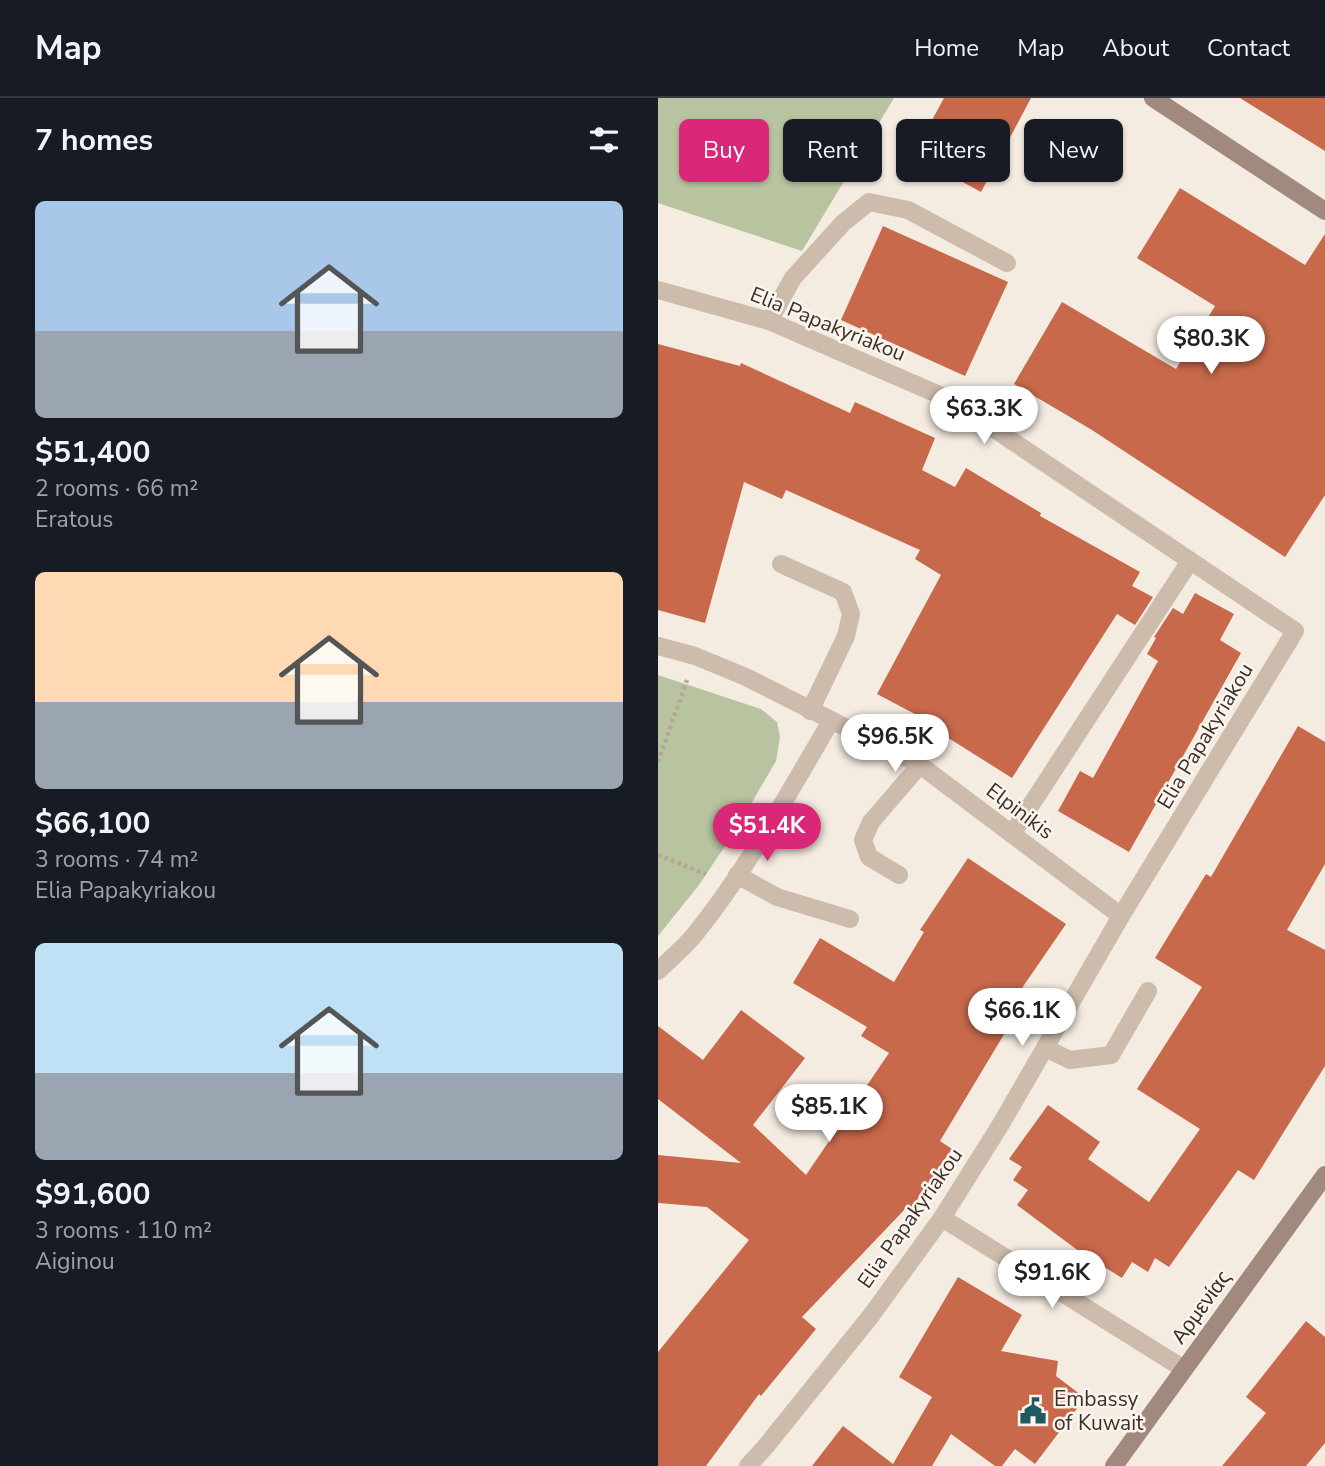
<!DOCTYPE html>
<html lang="en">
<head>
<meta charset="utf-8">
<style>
	:root { --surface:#171b24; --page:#242831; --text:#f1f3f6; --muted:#9ea1a6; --line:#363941; --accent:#db2777 }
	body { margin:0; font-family:"Nunito Sans",sans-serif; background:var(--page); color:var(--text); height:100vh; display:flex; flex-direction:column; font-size:26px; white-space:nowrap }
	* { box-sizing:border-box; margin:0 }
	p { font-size:23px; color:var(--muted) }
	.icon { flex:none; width:38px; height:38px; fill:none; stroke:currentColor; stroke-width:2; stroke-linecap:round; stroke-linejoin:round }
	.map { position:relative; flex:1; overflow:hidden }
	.sheet { display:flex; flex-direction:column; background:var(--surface); width:658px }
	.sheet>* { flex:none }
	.guide { position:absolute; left:21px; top:21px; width:541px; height:63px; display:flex; gap:14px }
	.price { position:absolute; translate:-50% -60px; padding:0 16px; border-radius:24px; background:#fff; color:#222; font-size:23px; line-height:46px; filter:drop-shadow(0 2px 4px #0008) }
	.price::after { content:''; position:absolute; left:50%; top:42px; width:21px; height:16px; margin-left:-10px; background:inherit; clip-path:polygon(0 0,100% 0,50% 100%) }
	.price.active { background:var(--accent); color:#fff }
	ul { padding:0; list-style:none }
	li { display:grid; align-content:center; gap:14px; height:371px; padding:0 35px }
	li span { display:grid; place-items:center; height:217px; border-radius:10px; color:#555 }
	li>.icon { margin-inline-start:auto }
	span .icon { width:126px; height:126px; fill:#fffc; stroke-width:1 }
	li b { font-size:30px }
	h2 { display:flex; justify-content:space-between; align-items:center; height:84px; padding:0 35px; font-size:30px }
	.chip { padding:0 24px; border-radius:10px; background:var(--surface); box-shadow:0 2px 5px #0004; font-size:24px; line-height:63px }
	.chip.active { background:var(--accent); color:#fff }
	header { display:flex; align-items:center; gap:42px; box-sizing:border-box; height:98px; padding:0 35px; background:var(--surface); border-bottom:2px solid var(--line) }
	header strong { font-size:33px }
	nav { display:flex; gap:38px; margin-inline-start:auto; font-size:24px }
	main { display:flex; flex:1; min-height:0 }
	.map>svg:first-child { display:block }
</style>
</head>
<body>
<header>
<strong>Map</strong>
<nav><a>Home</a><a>Map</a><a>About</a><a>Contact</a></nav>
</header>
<main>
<section class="sheet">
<h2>7 homes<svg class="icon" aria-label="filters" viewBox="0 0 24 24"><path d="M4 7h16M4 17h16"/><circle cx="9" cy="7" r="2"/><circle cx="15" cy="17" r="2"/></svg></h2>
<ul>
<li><span style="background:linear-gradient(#a9c7e8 60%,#9aa5b1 0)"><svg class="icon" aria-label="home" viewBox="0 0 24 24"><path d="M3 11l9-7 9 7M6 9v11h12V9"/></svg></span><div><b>$51,400</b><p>2 rooms · 66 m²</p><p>Eratous</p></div></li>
<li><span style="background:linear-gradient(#ffd9b3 60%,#9aa5b1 0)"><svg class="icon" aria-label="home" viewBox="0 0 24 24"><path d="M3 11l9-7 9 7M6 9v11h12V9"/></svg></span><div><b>$66,100</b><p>3 rooms · 74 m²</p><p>Elia Papakyriakou</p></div></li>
<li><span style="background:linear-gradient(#bfe0f5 60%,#9aa5b1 0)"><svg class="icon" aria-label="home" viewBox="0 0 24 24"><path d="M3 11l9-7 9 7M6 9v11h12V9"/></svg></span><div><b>$91,600</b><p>3 rooms · 110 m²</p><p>Aiginou</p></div></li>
</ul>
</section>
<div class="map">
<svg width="667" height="1368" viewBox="0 0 667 1368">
	<rect width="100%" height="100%" fill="#f4ebe1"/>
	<!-- green -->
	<path fill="#b8c4a0" d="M0 0H236L144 153 0 105Z
		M0 577 103 611 119 624 122 639 118 663 79 730 41 787 0 838Z"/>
	<!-- building -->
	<path fill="#c8694b" d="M286 0H373L323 94 255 57Z
		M582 0H667V53Z
		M522 90 647 167 667 136V397L627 459 434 332 356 286 404 204 518 271 557 208 479 160Z
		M225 128 350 184 307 278 183 222Z
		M0 246 82 268 83 265 192 315 197 304 277 340 264 372 297 389 308 370 383 415 382 418 482 474 474 488 495 499 477 527 459 516 354 680 284 636 287 632 219 596 283 477 257 461 262 452 128 392 124 401 86 384 47 525 0 512Z
		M537 495 576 516 562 542 583 555 471 754 400 713 422 673 435 680 500 563 489 556 498 540 496 539 515 510 525 516Z
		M640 628 667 644V766L629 832 667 852V968L596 1082 580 1072 511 1169 497 1160 490 1174 474 1164 464 1180 422 1154 359 1107 370 1092 355 1082 364 1069 351 1061 390 1007 442 1044 430 1061 491 1104 542 1031 479 991 544 889 497 860 548 776 553 779Z
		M310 760 408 826 355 903 363 908 282 1043 294 1051 252 1112 249 1109 144 1219 158 1231 103 1298 101 1296 48 1368H0V1254L91 1142 49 1109 0 1105V1057L83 1065 0 1001V928L45 962 83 912 147 960 95 1027 148 1077 231 955 203 938 209 929 135 885 162 840 236 884 266 834 262 832Z
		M300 1179 364 1217 343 1253 400 1263 398 1278 427 1300 377 1366 357 1351 344 1368H337L293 1336 274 1368H154L185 1328 235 1366 274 1299 241 1279Z
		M648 1223 667 1239V1345L648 1368H564L608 1315 588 1299Z"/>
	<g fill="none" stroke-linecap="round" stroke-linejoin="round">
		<!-- path -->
		<path stroke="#b9a596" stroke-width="4.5" stroke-dasharray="3.5 3.5" stroke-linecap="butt" d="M0 664 29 582
			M0 757 48 776"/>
		<!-- lane -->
		<path stroke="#cdbbac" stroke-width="18" d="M111 223 135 180 185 125 211 104 250 112 349 165
			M123 466 185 494 193 516 188 538 152 613
			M79 777 119 799 192 821
			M241 777 211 759 205 742 213 724 262 667
			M387 950 412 962 453 957 490 893"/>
		<!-- street -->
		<path stroke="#cdbbac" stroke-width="18" d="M0 192 111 223 293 302 637 533 463 818 343 1026 284 1120 212 1219 108 1348 90 1368
			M0 548 37 558 88 579 262 667 463 818
			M354 736 532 463
			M0 873C13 860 27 849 38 835 90 770 131 694 173 623
			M284 1120 526 1271"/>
		<!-- secondary -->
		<path stroke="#a18a7d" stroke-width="18" d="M495 0 667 113
			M456 1368 667 1077"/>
	</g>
	<!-- icons -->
	<defs>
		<g id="civic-bare" transform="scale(2.1)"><path d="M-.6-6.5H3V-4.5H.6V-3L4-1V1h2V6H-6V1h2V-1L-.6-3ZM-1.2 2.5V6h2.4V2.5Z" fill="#1f5a5e" stroke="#fbf5ee" stroke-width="2.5" paint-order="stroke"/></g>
	</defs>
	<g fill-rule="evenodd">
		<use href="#civic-bare" x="375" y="1313"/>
	</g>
	<g text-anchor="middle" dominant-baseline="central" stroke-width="5" stroke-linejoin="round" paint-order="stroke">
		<!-- street labels -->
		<g font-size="21" fill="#3b302b" stroke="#fbf5ee">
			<text transform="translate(170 226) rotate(22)">Elia Papakyriakou</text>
			<text transform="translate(547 638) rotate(-59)">Elia Papakyriakou</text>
			<text transform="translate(362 713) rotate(37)">Elpinikis</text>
			<text transform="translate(252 1120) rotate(-55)">Elia Papakyriakou</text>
			<text transform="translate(543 1209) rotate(-54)">Αρμενίας</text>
		</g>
		<!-- poi labels -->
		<g font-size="21" fill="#3b302b" stroke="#fbf5ee" text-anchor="start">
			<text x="396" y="1301">Embassy<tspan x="396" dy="24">of Kuwait</tspan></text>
		</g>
	</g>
</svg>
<b class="price" style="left:553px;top:278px">$80.3K</b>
<b class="price" style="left:326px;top:348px">$63.3K</b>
<b class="price" style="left:237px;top:676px">$96.5K</b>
<b class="price active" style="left:109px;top:765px">$51.4K</b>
<b class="price" style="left:364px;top:950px">$66.1K</b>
<b class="price" style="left:171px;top:1046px">$85.1K</b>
<b class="price" style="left:394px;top:1212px">$91.6K</b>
<div class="guide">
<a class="chip active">Buy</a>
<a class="chip">Rent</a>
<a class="chip">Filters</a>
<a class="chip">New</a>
</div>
</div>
</main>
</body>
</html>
